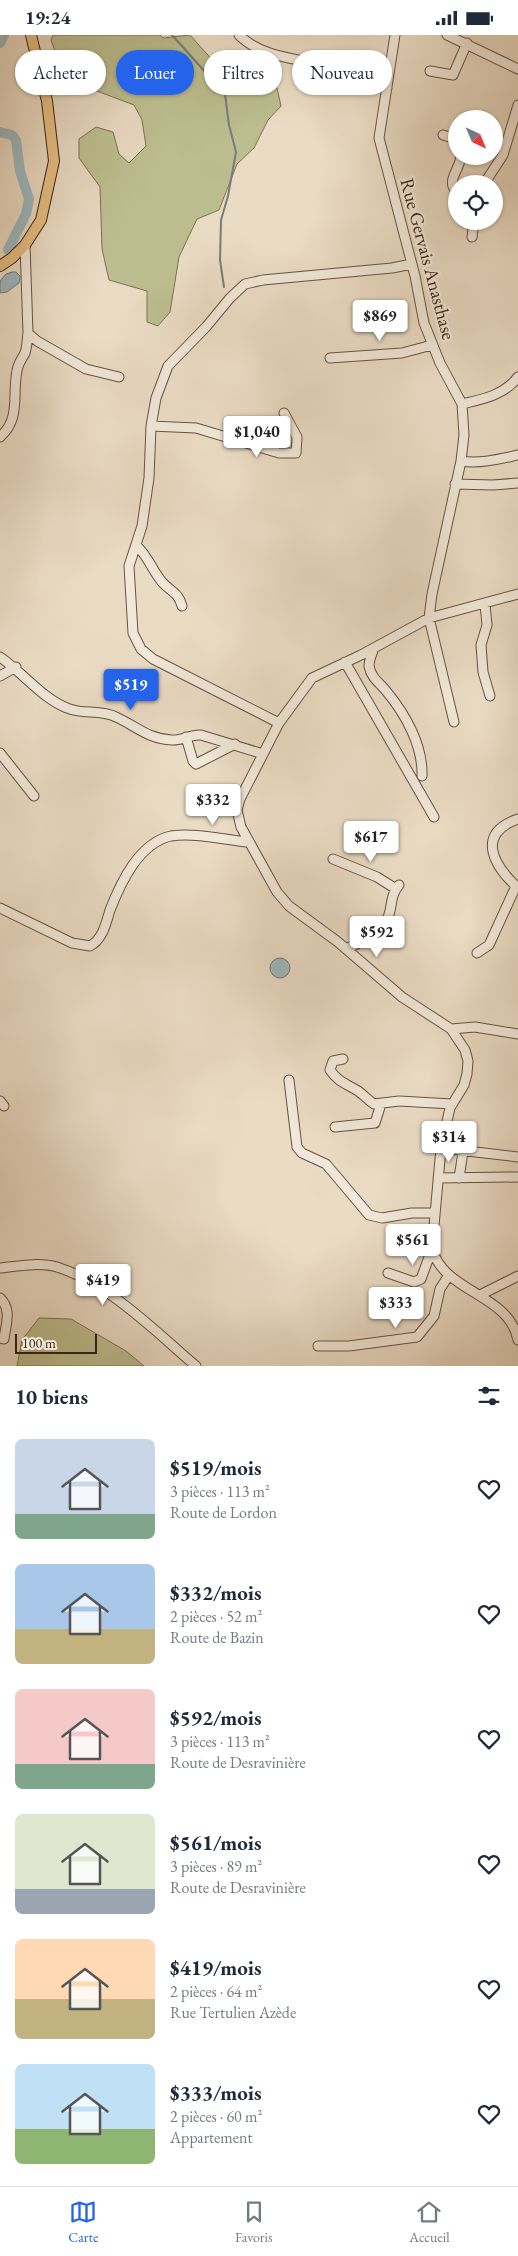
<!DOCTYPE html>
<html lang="fr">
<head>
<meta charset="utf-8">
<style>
	:root { --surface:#fff; --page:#f6f6f7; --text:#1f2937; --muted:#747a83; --line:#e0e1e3; --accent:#2563eb }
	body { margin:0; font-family:"EB Garamond",serif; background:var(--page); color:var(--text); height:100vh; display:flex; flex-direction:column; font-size:19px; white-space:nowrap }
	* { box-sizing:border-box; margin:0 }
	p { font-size:16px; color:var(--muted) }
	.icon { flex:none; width:28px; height:28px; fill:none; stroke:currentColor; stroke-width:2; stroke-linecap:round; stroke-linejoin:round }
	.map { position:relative; height:1331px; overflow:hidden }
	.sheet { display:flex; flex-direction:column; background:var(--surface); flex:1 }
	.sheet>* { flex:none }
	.guide { position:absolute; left:15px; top:15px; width:489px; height:45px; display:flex; gap:10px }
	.needle { width:32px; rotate:136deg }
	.buttons { position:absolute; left:448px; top:75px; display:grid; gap:10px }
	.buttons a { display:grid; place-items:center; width:55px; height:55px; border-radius:50%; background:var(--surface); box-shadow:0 1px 4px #0004; font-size:25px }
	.scale { position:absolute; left:15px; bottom:12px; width:82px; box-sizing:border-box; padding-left:5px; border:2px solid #3e2416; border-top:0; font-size:14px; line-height:18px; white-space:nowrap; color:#3e2416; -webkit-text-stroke:4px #f1e8d9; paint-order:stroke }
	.price { position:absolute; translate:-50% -42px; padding:0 11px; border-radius:5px; background:#fff; color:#222; font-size:16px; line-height:32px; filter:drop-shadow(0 1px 2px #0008) }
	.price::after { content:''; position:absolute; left:50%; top:30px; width:15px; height:11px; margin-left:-8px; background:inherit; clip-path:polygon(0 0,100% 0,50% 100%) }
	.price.selected { background:var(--accent); color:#fff }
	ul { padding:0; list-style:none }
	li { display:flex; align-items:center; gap:15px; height:125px; padding:0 15px }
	li span { display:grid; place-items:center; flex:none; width:140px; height:100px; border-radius:8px; color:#555 }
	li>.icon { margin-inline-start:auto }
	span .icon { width:60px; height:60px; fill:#fffc; stroke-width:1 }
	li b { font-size:21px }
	h2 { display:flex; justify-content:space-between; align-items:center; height:60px; padding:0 15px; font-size:21px }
	.tag { padding:0 18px; border-radius:22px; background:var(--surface); box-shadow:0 1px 4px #0004; font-size:18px; line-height:45px }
	.tag.selected { background:var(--accent); color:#fff }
	.status { display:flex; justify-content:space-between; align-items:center; height:35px; padding:0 25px; background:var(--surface); direction:ltr }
	.status svg { height:14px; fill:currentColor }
	.tabs { display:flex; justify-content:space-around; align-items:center; height:70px; border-top:1px solid var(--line); background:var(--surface); font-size:14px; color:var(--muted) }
	.tabs a { display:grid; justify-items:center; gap:2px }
	.tabs .selected { color:var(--accent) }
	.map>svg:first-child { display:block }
</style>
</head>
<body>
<div class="status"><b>19:24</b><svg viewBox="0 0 49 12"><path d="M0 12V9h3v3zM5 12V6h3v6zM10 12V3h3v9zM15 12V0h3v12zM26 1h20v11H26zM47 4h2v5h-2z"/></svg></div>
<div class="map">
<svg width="518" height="1331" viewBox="0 0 518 1331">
	<rect width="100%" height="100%" fill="#eadbc4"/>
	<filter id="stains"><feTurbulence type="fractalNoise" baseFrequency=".004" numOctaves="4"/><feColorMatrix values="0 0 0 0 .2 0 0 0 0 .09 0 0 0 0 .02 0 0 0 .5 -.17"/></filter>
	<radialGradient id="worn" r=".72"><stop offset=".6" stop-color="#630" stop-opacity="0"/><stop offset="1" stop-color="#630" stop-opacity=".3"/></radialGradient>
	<!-- green -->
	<path fill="#bdbe90" stroke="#7e7153" d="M53 0H160L163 3 190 0 224 38 277 53 281 71 268 85 254 113 237 129 219 175 197 184 179 222 170 277 158 291 147 287V256L109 245 102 214 100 152 79 123V104L96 92 113 97 119 119 129 128 146 111 142 85 134 70 97 56 63 38 51 5Z
		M39 1283 71 1284 126 1316 144 1331H17L22 1305Z"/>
	<!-- water -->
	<path fill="#9db8bf" stroke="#777d7b" d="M12 237H16L20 241 19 248 7 257 0 258V246L6 239Z
		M270 933a10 10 0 1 1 20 0a10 10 0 1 1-20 0Z"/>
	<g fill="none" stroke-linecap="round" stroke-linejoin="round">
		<!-- stream -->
		<path stroke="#777d7b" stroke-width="2" d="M172 0 225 59 229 90 236 117 228 161 221 185 220 225 224 252"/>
		<!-- river -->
		<path stroke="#9db8bf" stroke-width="10" d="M0 8 4 0
			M0 97 12 100 16 105 20 136 29 164 26 179 8 215"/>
		<!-- minor casing -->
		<g stroke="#695242" stroke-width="11">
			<path id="minor" d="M239 0C263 24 301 23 333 33 351 38 369 45 387 53
				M395 0 379 103 415 241 424 288 440 328 462 369 464 400 461 426 432 559 429 583 454 687
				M447 0 518 34
				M430 36 453 40 467 8
				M443 100 456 104
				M484 149 503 120 518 70
				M456 156C446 146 460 134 461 121
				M472 202 474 186
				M25 210 28 298 37 306 86 334 119 342
				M330 323 402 318 432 310
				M462 369C484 364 504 360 518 342
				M151 391 196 393 279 418H296L297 402 284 378
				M0 402C21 384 12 360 17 336 18 328 22 324 25 318 27 312 27 305 28 298
				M461 426C481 429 499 424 518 420
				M455 449 493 450 518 448
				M136 510C148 521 152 535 162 547 170 556 179 558 182 571
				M518 559 429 583 361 620 312 643 279 688 240 764 237 775 241 792 277 857 289 871 338 907 402 962 451 994 465 1015 468 1026 467 1039 464 1050 450 1073 441 1113 432 1213C443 1258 509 1258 518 1305
				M485 569 487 590 481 610 483 637 490 661
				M374 613C372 618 369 625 369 631 371 643 380 648 387 657 406 680 423 711 422 741
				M0 622C22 637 43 664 67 673 83 680 100 674 116 682 136 691 148 704 172 705 182 706 191 699 201 700L263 719
				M345 627 434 782
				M0 641 16 632
				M279 688 153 624 141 614 133 598 129 531 142 491 149 443 151 391 156 363 168 331 206 292 230 263 245 249 263 245 392 233 412 229
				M186 702 193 726 196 729 235 709
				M0 718 34 761
				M518 784C475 799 494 831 518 853
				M333 824 377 842 396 854
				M0 873 72 908 90 911C103 904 106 888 110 875 121 847 139 808 171 801 194 797 225 805 248 807
				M346 914C365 905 385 899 390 876 392 866 392 858 399 850
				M477 918 489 910 516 851
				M451 994 475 992 518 999
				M343 1024 333 1026 330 1035C338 1047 347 1049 358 1056 364 1060 368 1065 374 1069L399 1066 452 1069
				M289 1045 297 1112 302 1118 326 1129 369 1180 382 1183 412 1178H434
				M0 1066 4 1071
				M335 1092 375 1088 381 1069
				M441 1113 518 1122
				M438 1143 518 1142
				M459 1143 463 1117
				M0 1233C18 1231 39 1227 57 1232 108 1248 156 1297 196 1331
				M388 1238 414 1247 421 1244 432 1214
				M480 1260 518 1241
				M0 1263C12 1275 6 1288 4 1304L0 1303
				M318 1311H349L417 1302 434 1281 440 1254 449 1240"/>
		</g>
		<!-- major casing -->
		<g stroke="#3e2416" stroke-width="12">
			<path id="major" d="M0 231 12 223 25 210 41 185 54 126 47 66 31 0"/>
		</g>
		<!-- minor -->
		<use href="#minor" stroke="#f1e8d9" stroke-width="9"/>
		<!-- major -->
		<use href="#major" stroke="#e5be82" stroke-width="10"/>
	</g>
	<g text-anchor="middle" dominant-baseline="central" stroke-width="5" stroke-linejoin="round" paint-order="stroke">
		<!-- street labels -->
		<g font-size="19" fill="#3e2416" stroke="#f1e8d9">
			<text transform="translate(428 224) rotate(75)">Rue Gervais Anasthase</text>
		</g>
	</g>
	<rect width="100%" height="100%" filter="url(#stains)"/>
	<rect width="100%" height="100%" fill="url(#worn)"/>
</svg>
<div class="buttons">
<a><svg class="needle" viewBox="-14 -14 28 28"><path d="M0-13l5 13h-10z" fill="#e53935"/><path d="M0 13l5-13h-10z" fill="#747a83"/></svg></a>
<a><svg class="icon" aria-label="locate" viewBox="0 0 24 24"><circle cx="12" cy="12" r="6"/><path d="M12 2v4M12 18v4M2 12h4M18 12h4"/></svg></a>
</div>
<div class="scale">100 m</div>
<b class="price" style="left:380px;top:307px">$869</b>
<b class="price" style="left:257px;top:423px">$1,040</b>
<b class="price selected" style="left:131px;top:676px">$519</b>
<b class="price" style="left:213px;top:791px">$332</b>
<b class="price" style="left:371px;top:828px">$617</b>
<b class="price" style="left:377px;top:923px">$592</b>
<b class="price" style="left:449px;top:1128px">$314</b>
<b class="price" style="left:413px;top:1231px">$561</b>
<b class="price" style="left:103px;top:1271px">$419</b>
<b class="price" style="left:396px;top:1294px">$333</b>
<div class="guide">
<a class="tag">Acheter</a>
<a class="tag selected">Louer</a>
<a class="tag">Filtres</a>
<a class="tag">Nouveau</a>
</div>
</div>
<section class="sheet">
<h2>10 biens<svg class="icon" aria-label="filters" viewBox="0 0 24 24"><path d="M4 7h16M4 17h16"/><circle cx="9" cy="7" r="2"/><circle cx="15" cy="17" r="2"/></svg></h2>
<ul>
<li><span style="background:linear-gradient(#c9d6e8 75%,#7fa58c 0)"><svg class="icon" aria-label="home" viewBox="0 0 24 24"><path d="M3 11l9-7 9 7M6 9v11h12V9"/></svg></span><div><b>$519/mois</b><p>3 pièces · 113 m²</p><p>Route de Lordon</p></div><svg class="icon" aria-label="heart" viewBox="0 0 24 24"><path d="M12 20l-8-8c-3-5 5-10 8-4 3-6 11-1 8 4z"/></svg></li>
<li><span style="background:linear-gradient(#a9c7e8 65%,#c2b280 0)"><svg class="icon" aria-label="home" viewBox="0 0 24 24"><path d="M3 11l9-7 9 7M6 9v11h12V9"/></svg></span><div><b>$332/mois</b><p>2 pièces · 52 m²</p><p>Route de Bazin</p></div><svg class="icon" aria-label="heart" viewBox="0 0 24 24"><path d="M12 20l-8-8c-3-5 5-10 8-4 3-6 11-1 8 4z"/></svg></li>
<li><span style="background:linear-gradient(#f6c9c9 75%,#7fa58c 0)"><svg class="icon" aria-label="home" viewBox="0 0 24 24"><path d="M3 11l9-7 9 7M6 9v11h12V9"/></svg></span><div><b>$592/mois</b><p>3 pièces · 113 m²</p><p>Route de Desravinière</p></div><svg class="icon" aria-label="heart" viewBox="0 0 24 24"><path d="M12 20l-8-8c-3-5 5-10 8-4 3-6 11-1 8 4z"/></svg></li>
<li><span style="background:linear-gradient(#dfe7d0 75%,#9aa5b1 0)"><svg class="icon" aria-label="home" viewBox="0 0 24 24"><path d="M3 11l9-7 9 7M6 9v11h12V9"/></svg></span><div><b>$561/mois</b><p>3 pièces · 89 m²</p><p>Route de Desravinière</p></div><svg class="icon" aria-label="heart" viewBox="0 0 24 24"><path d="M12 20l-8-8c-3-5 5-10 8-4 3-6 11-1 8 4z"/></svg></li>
<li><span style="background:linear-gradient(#ffd9b3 60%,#c2b280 0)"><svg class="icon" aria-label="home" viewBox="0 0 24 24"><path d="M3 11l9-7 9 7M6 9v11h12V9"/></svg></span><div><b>$419/mois</b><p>2 pièces · 64 m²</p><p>Rue Tertulien Azède</p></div><svg class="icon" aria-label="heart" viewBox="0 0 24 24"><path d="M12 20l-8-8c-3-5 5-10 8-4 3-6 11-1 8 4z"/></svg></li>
<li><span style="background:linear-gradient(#bfe0f5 65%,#8fb573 0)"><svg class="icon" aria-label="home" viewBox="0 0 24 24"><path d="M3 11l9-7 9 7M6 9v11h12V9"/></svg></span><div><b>$333/mois</b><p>2 pièces · 60 m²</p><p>Appartement</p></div><svg class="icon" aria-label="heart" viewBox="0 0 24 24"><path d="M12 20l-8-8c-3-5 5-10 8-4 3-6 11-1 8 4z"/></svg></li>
</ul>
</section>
<nav class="tabs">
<a class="selected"><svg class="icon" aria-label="map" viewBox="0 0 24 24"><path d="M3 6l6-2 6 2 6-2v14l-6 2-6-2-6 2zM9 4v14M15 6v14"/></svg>Carte</a>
<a><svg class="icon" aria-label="saved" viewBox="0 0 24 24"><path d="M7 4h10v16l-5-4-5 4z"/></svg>Favoris</a>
<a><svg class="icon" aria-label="home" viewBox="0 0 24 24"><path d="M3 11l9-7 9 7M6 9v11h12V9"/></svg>Accueil</a>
</nav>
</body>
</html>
